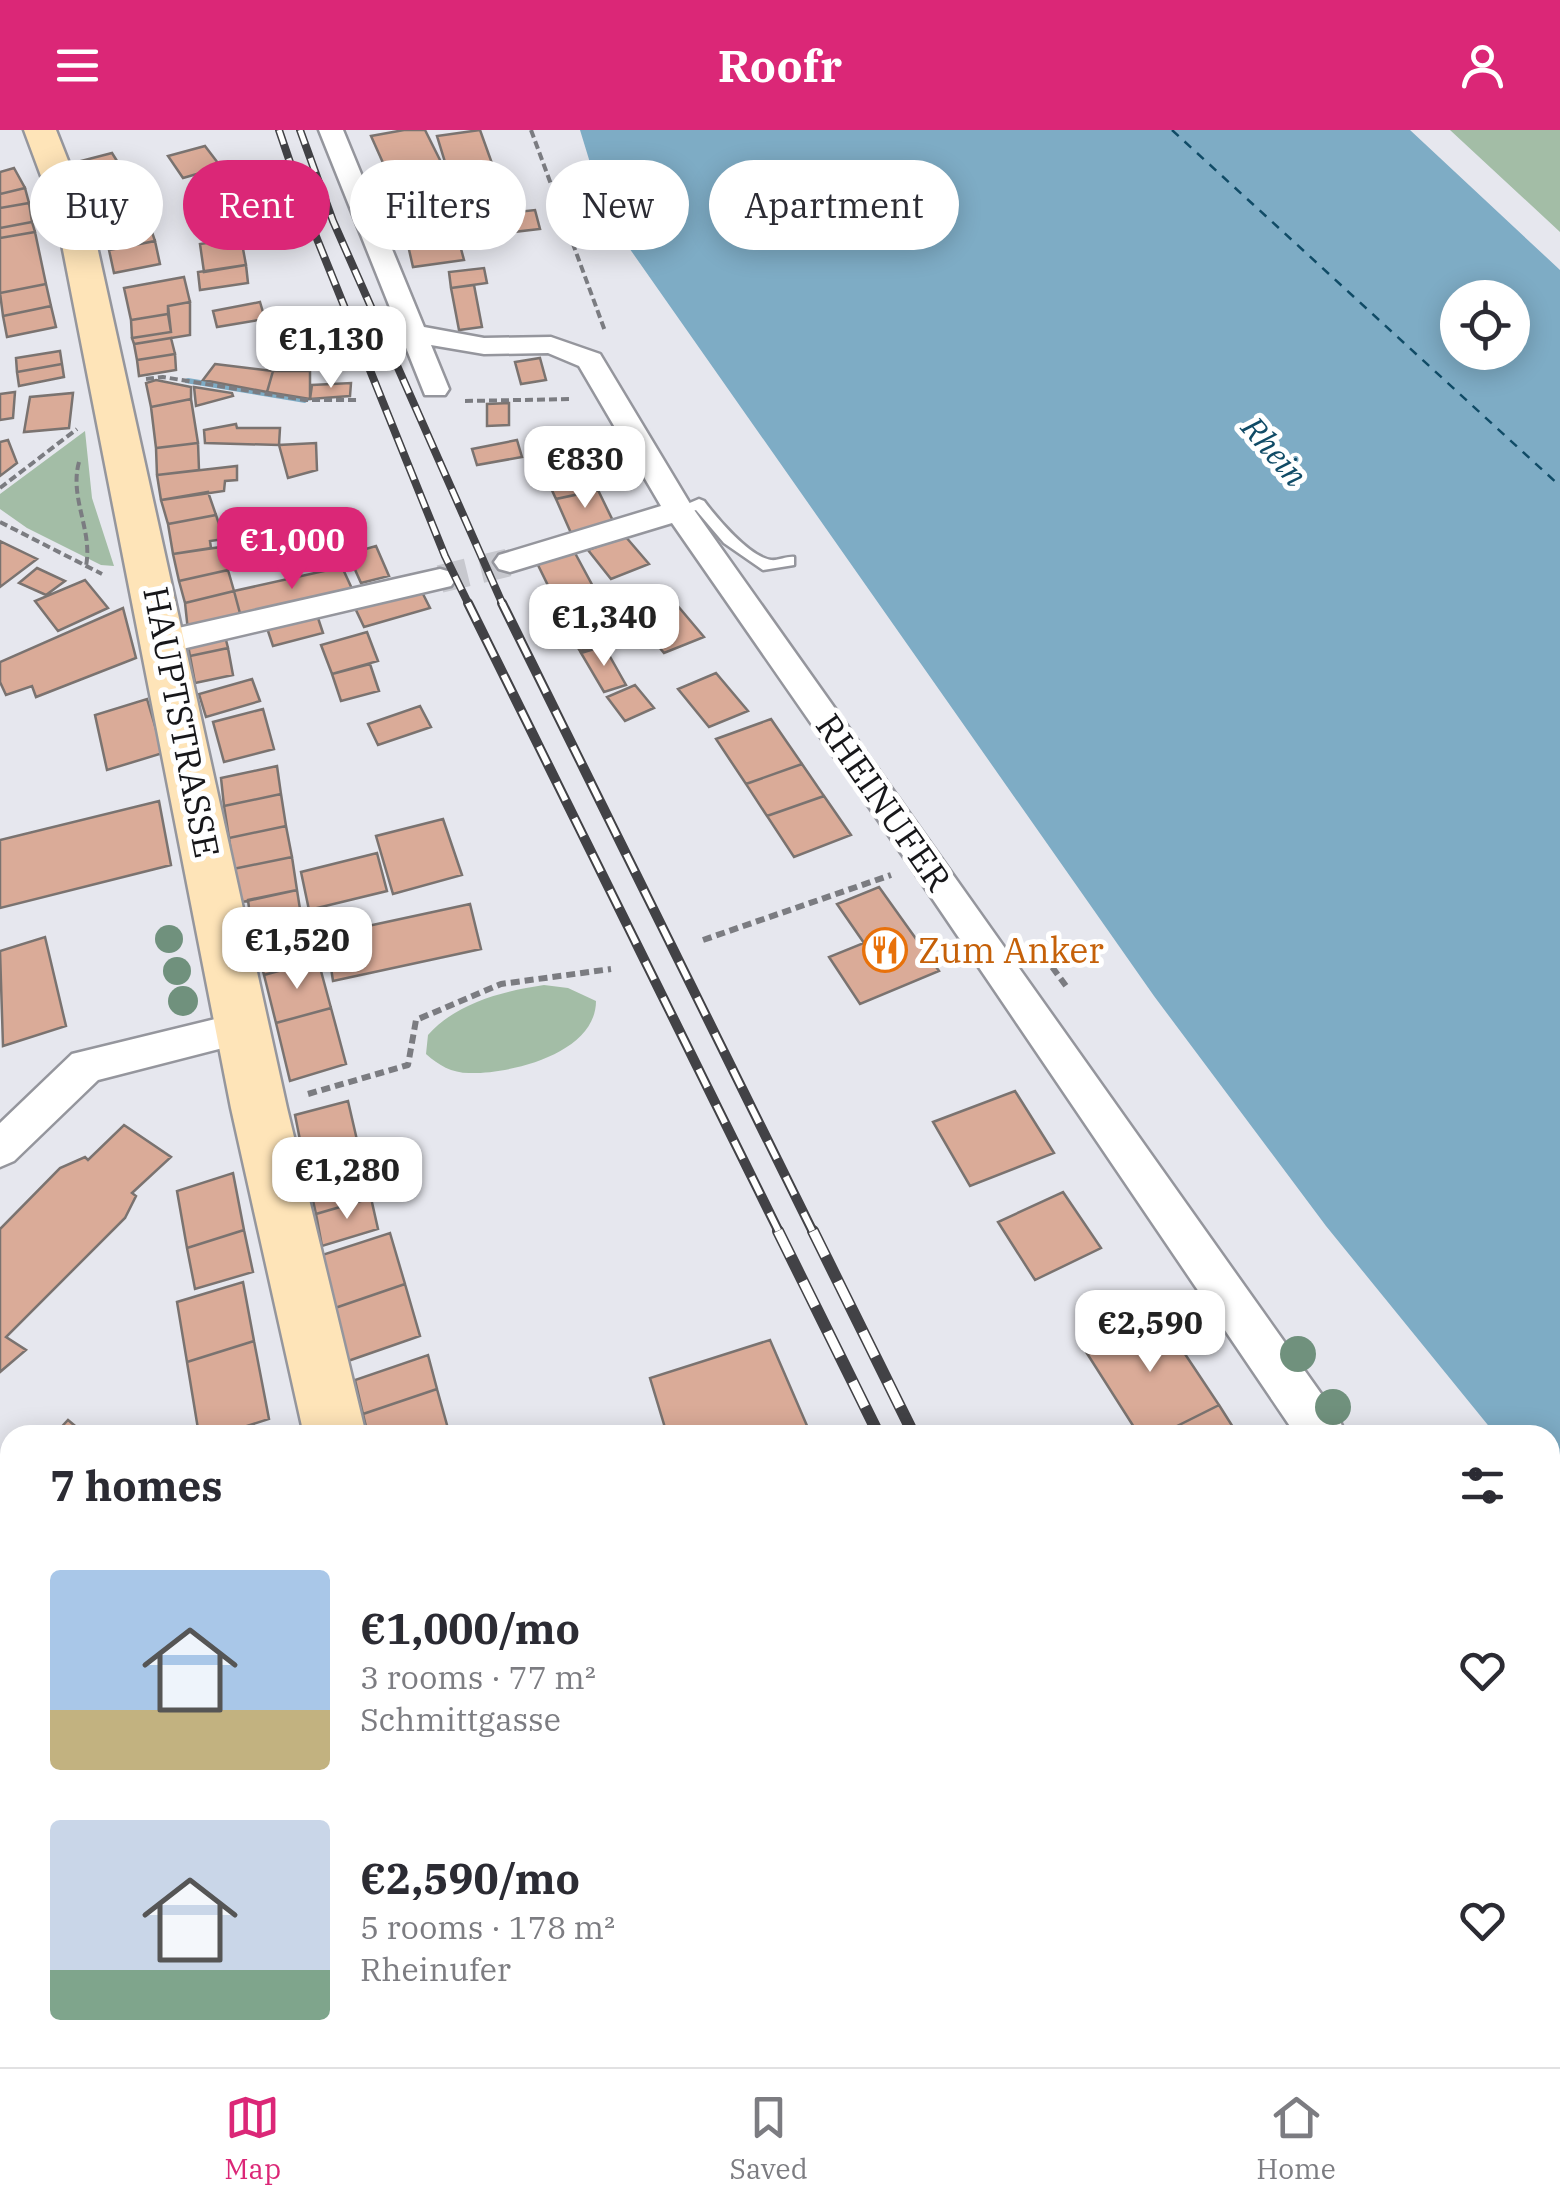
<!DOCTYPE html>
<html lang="en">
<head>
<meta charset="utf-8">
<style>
	:root { --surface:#fff; --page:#f7f7f7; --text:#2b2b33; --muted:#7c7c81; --line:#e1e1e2; --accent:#db2777 }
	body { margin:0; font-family:"IBM Plex Serif",serif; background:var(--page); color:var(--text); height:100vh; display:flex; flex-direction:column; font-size:38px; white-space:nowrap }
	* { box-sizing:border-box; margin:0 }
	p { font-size:32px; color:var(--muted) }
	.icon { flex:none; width:55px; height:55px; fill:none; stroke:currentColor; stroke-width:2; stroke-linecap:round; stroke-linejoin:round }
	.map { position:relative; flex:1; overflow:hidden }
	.sheet { position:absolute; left:0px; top:1295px; width:1560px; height:642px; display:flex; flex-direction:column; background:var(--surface); border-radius:30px 30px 0 0; box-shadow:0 5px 25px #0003 }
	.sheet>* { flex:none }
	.banner { position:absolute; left:30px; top:30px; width:1000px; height:90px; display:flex; gap:20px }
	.tools { position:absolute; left:1440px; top:150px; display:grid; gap:20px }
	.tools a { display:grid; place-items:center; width:90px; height:90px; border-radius:50%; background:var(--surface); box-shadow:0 5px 25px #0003; font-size:50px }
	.price { position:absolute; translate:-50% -85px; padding:0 22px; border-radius:20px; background:#fff; color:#222; font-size:32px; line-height:65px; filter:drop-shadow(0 2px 5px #0008) }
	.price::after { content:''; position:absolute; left:50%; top:60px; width:30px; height:22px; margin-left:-15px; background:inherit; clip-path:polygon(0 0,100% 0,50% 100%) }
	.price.on { background:var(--accent); color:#fff }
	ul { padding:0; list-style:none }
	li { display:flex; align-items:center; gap:30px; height:250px; padding:0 50px }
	li span { display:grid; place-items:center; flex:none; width:280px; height:200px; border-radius:10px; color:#555 }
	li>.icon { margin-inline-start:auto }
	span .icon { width:120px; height:120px; fill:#fffc; stroke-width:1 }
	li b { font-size:42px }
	h2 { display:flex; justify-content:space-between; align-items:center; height:120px; padding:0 50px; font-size:42px }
	.tag { padding:0 35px; border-radius:45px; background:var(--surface); box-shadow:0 5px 25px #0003; font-size:35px; line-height:90px }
	.tag.on { background:var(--accent); color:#fff }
	header { display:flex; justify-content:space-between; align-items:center; height:130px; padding:0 50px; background:var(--accent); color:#fff; font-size:45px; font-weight:700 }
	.menu { display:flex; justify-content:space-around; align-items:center; height:140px; border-top:2px solid var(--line); background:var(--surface); font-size:28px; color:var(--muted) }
	.menu a { display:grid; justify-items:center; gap:5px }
	.menu .on { color:var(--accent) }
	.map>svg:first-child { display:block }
</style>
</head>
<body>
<header><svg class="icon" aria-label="menu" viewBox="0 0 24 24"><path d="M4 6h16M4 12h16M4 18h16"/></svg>Roofr<svg class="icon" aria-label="person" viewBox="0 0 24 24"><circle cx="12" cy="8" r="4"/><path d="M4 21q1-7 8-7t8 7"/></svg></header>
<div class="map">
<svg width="1560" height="1937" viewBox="0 0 1560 1937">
	<rect width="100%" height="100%" fill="#e6e7ee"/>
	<!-- green -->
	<path fill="#a3bda6" d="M1450 0H1560V102Z
		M85 301 92 368 114 436 101 435 27 398 0 379V364Z
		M544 855 568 858 596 871C596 923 512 944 469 943 452 943 438 935 426 924L428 905C456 873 503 861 544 855Z"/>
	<!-- water -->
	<path fill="#7eacc5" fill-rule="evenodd" d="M580 0H1410L1560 140V1382L1550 1370V1305H1496L1326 1096 1154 866 606 85ZM1458 168H1512V222H1458Z"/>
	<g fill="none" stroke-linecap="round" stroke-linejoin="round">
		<!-- stream -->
		<path fill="#7eacc5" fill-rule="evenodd" d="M188 248 305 267 310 270 305 273 185 253V249Z"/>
		<!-- ferry -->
		<path stroke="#104b66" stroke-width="2.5" stroke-dasharray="9 8" stroke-linecap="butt" d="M1172 0 1560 356"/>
	</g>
	<!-- building -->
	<path fill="#daab98" stroke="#7a7370" stroke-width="2.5" d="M404 0H425L442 34 388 44 371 6Z
		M480 0 494 39 449 45 437 6Z
		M205 16 221 37 183 48 168 26Z
		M112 23 122 39 87 48 77 32Z
		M14 38 25 58 0 64V42Z
		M122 39 135 61 100 70 87 48Z
		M482 40 484 48 493 46 498 59 488 60 490 68 435 76 426 48Z
		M25 58 29 73 0 78V64Z
		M142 67 148 90 103 98 97 75Z
		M29 73 32 92 0 98V78Z
		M425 77 429 96 391 100 388 81Z
		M535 80 540 99 487 105 483 86Z
		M148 90 155 111 109 120 103 98Z
		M32 92 35 102 0 108V98Z
		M35 102 46 154 0 163V108Z
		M457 104 464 130 413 137 407 111Z
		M241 108 246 135 204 142 200 114Z
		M155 111 160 134 114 143 109 120Z
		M246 135 248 153 200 160 198 142Z
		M484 138 487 153 451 158 449 142Z
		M184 147 190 172 168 176V184L131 190 124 158Z
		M46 154 51 176 3 186 0 163Z
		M474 155 482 197 459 200 451 158Z
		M190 172V205L134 214 132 208 171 202 168 176Z
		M260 172 265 189 217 197 213 181Z
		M51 176 56 197 7 207 3 186Z
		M168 184 171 202 132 208 131 190Z
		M171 208 175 224 137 230 134 214Z
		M60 221 62 234 17 242 16 228Z
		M175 224 176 240 139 246 137 230Z
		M540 228 546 250 521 254 515 232Z
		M62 234 64 247 19 256 17 242Z
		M215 234 273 241 267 262 203 250Z
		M273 241H310V269L267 262Z
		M156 250 191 257V269L151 277 146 253Z
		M351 253 350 266 310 269 312 255Z
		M194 257 232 263 233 266 196 276Z
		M15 262 13 288 0 290V264Z
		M73 263 69 298 24 302 30 267Z
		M191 269 198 313 156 318 151 277Z
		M509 273V295L487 296V274Z
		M236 294 237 298H280L279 315 205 313 204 300Z
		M8 310 17 333 0 346V312Z
		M517 310 522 327 477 335 472 319Z
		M575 311 586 334 544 343 534 320Z
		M198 313 199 340 157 345 156 318Z
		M316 313 317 340 288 348 279 315Z
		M586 334 598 360 556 369 544 343Z
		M237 336V350L225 351 224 361 161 370 157 345Z
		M598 360 614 393 571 403 556 369Z
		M208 362 216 385 168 394 161 370Z
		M216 385 224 409 210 411 211 418 173 424 168 394Z
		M625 406 649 434 611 449 588 420Z
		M0 411 37 429 0 457Z
		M376 416 389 446 361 453 348 424Z
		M221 417 228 440 179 451 173 424Z
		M575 423 603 475 563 486 537 433Z
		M342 437 353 461 241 487 234 461Z
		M37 438 65 451 46 465 19 453Z
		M228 440 234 461 185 473 179 451Z
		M85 450 108 478 58 501 35 471Z
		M421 460 430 478 364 497 355 478Z
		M234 461 241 487 188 501 185 473Z
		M677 475 704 507 664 523 637 490Z
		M123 478 136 528 36 567 32 556 6 565 0 552V532Z
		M613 480 629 505 580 521 564 496Z
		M317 485 323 503 273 516 267 498Z
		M224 502 228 518 190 526 187 510Z
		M367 502 378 531 332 544 321 515Z
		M604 516 626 555 604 562 581 523Z
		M228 518 233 545 195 553 190 526Z
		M370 534 379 561 341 571 332 544Z
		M716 543 748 581 709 597 678 559Z
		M252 549 260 571 206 587 199 564Z
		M635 555 654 578 625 591 607 567Z
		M147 569 163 623 107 640 95 585Z
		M420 576 431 597 378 615 368 594Z
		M263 579 274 619 224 632 213 592Z
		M771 589 802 634 746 654 716 609Z
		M802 634 824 666 767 686 746 654Z
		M277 636 281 664 224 676 221 648Z
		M281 664 286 696 229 708 224 676Z
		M824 666 851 705 794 727 767 686Z
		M159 671 171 735 0 778V710Z
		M443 689 462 745 393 764 376 706Z
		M286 696 292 727 233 739 229 708Z
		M377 723 387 761 309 780 301 742Z
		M292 727 297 760 238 773 233 739Z
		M879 757 939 841 860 874 829 827 864 813 837 774Z
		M297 760 303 798 253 810 248 770Z
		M470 774 481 819 333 851 326 805Z
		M310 800 318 830 264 845 256 815Z
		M45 807 66 896 3 916 0 821Z
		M318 830 331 878 276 893 264 845Z
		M331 878 346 934 290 951 276 893Z
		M1015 961 1054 1023 970 1056 933 992Z
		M348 971 357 1010 303 1025 295 985Z
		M124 995 171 1027 132 1063 136 1066 125 1088 6 1207 26 1220 0 1242V1099L60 1038 85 1027 88 1030Z
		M357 1010 365 1041 310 1057 303 1025Z
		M365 1041 371 1068 316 1084 310 1057Z
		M233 1043 244 1100 187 1118 177 1061Z
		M1063 1062 1101 1118 1035 1150 998 1092Z
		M371 1068 378 1099 322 1116 316 1084Z
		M244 1100 253 1142 195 1159 187 1118Z
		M390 1103 405 1154 332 1179 319 1126Z
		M243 1152 254 1211 187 1232 177 1172Z
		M405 1154 420 1206 345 1232 332 1179Z
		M1155 1179 1219 1275 1159 1305H1139L1081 1214Z
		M770 1210 811 1305H653L666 1301 650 1248Z
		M254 1211 269 1289 219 1305H199L187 1232Z
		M428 1225 437 1259 363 1284 355 1250Z
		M437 1259 447 1295 416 1305H368L363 1284Z
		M1219 1275 1238 1305H1159Z
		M68 1290 86 1305H54Z
		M10 1756V1884L0 1875V1768Z
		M1550 1783 1560 1798V1823L1550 1830Z
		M344 1928H412L414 1937H321Z
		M535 1928H609L611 1937H538Z
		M930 1928H1045L1048 1937H933Z
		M1274 1928H1347L1353 1937H1279Z
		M1347 1928H1421L1426 1937H1353Z"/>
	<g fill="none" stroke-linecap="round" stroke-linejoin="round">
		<!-- street-tunnel -->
		<path stroke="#c7c8ce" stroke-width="28" stroke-dasharray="28 14" stroke-linecap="butt" d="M440 449 510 432"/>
		<!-- lane casing -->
		<g stroke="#95969d" stroke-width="5">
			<path id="lane" d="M699 369 704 371C716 387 749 427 771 430 778 431 787 426 794 427V435L763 440 724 413 696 380 679 386 671 381Z"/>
		</g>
		<!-- street casing -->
		<g stroke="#95969d" stroke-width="5">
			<path id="street" d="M319 0H343L424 197 484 208 551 207 600 224 692 377 1339 1289 1346 1305H1296L915 743 672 393 510 442 499 439 494 432 499 425 661 376 579 236 548 223 484 224 431 215 449 259 445 265H425Z
				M440 439 451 442 456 449 451 456 165 523 154 520 149 512 154 504 165 501Z
				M244 882 258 887 263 898 258 909 98 950 14 1031 0 1037V993L72 924Z
				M1550 1537 1560 1541V1600L1550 1596Z
				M1550 1914 1556 1928 1552 1937H1484L1488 1928H1550Z"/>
		</g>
		<!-- secondary casing -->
		<g stroke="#95969d" stroke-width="5">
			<path id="secondary" d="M24 0H56L91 89 287 978 366 1305H304L231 978 57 89Z
				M451 1928H527L531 1937H453Z"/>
		</g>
		<!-- path-far2 -->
		<path stroke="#7b7c81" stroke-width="4" stroke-dasharray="8 4" stroke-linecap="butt" d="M531 0 605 201
			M146 249 163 247 305 270H358
			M465 271 572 269
			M79 332C69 368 93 400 86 436
			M0 358 77 299
			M0 392 102 444"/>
		<!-- path-far1 -->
		<path stroke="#7b7c81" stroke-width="6" stroke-dasharray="9 5" stroke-linecap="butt" d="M703 810 891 745
			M1044 826 1066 856
			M308 964 408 935 416 890 501 854 611 839"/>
		<!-- path -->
		<path stroke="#7b7c81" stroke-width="8" stroke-dasharray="12 6" stroke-linecap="butt" d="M1550 1451 1560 1463"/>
		<!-- lane -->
		<use href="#lane" fill="#fff" fill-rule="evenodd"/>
		<!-- street -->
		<use href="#street" fill="#fff" fill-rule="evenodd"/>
		<!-- secondary -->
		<use href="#secondary" fill="#fee4b8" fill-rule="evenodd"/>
		<!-- rail-far2 casing -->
		<g stroke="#424246" stroke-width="8">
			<path id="rail-far2" d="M279 0 311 94 445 426 469 475
				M300 0 333 91 503 475"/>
		</g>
		<!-- rail-far1 casing -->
		<g stroke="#424246" stroke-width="10">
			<path id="rail-far1" d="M468 473 780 1104
				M502 473 814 1104"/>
		</g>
		<!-- rail casing -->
		<g stroke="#424246" stroke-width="12">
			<path id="rail" d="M778 1101 879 1305
				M813 1101 914 1305
				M1188 1928 1193 1937
				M1228 1928 1233 1937"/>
		</g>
		<!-- rail-far2 -->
		<use href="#rail-far2" stroke="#fff" stroke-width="5" stroke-dasharray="15" stroke-linecap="butt"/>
		<!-- rail-far1 -->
		<use href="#rail-far1" stroke="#fff" stroke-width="6" stroke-dasharray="20" stroke-linecap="butt"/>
		<!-- rail -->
		<use href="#rail" stroke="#fff" stroke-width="9" stroke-dasharray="28" stroke-linecap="butt"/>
	</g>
	<!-- trees -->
	<g fill="#70917d">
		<circle cx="169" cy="809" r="14"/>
		<circle cx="177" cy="841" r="14"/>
		<circle cx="183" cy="871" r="15"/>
		<circle cx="1298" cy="1224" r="18"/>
		<circle cx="1333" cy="1277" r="18"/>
	</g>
	<!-- icons -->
	<defs>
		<g id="restaurant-ring" transform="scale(2.25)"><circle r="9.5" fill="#fff" stroke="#e8710a" stroke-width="1.5"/><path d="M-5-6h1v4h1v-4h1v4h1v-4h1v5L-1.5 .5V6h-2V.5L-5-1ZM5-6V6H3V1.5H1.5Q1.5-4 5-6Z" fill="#e8710a"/></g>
	</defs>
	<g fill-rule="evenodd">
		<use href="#restaurant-ring" x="885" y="820"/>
	</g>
	<g text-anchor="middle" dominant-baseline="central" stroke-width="10" stroke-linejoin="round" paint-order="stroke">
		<!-- far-water labels -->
		<g font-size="32" font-style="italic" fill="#104b66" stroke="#fff">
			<text transform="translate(1275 321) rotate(49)">Rhein</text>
		</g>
		<!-- street labels -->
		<g font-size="35" fill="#17171a" stroke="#fff">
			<text transform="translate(182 592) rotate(79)">HAUPTSTRASSE</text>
			<text transform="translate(884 672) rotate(55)">RHEINUFER</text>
		</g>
		<!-- food labels -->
		<g font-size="35" fill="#c56008" stroke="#fff" text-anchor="start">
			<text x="918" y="820">Zum Anker</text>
		</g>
	</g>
</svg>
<div class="tools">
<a><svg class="icon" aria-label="locate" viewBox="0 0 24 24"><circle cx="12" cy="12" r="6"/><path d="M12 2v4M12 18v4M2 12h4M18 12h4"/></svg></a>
</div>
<b class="price" style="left:331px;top:261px">€1,130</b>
<b class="price" style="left:585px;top:381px">€830</b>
<b class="price on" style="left:292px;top:462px">€1,000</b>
<b class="price" style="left:604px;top:539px">€1,340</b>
<b class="price" style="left:297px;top:862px">€1,520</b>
<b class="price" style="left:347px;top:1092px">€1,280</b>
<b class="price" style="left:1150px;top:1245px">€2,590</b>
<div class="banner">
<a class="tag">Buy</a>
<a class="tag on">Rent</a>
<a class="tag">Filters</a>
<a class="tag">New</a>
<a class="tag">Apartment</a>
</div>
<section class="sheet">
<h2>7 homes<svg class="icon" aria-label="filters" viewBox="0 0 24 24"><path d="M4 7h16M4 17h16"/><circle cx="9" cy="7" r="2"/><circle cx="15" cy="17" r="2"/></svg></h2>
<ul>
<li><span style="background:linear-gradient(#a9c7e8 70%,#c2b280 0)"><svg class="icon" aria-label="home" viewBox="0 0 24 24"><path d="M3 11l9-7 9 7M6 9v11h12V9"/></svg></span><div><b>€1,000/mo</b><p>3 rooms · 77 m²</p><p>Schmittgasse</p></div><svg class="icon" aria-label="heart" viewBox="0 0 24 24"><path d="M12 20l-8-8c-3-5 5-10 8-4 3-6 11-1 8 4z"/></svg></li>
<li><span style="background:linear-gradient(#c9d6e8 75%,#7fa58c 0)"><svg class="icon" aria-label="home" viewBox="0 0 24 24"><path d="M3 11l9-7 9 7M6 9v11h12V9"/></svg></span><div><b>€2,590/mo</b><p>5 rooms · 178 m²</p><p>Rheinufer</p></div><svg class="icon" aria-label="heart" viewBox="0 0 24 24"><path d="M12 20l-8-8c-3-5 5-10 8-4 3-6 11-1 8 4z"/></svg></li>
</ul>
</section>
</div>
<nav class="menu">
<a class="on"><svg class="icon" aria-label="map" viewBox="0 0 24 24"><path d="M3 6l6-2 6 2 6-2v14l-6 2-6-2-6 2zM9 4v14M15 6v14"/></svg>Map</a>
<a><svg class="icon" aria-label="saved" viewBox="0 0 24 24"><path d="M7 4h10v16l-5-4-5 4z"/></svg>Saved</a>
<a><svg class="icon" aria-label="home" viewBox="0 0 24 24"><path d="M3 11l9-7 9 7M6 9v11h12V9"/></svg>Home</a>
</nav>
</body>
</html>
